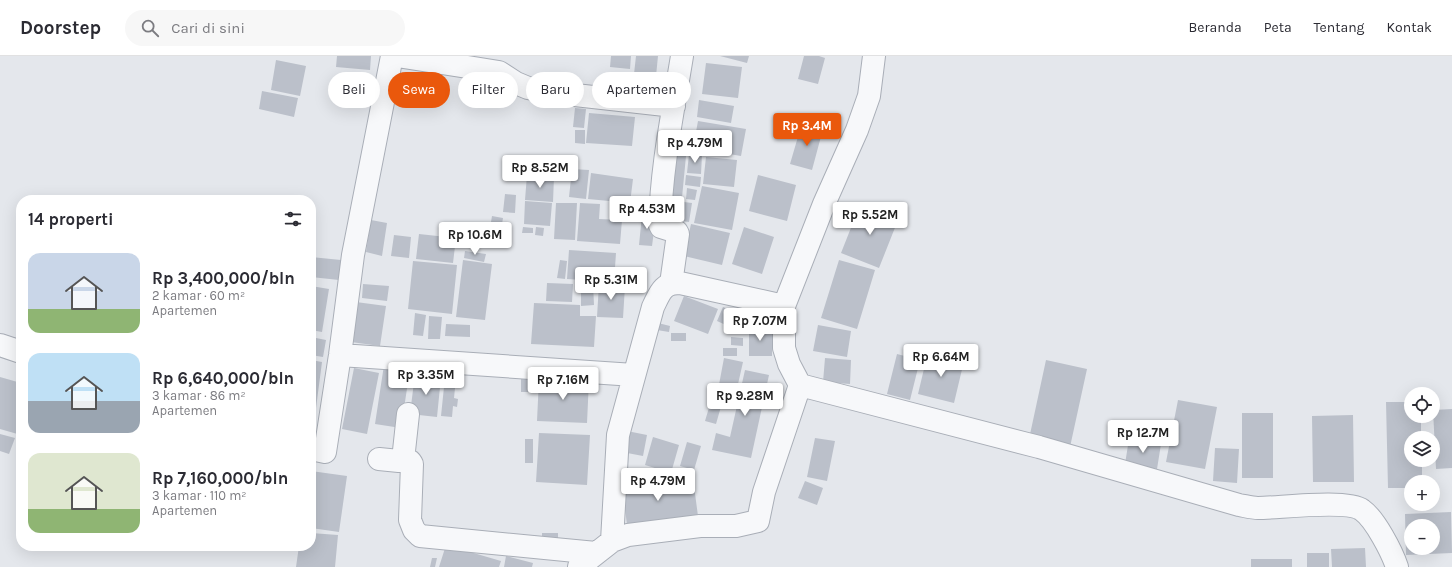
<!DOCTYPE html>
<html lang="id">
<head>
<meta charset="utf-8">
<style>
	:root { --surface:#fff; --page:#f7f7f7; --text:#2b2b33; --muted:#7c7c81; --line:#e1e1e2; --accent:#ea580c }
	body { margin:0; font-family:Karla,sans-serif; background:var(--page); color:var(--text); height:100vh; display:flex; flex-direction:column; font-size:15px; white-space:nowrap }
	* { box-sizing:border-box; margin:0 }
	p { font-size:13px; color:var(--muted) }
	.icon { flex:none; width:22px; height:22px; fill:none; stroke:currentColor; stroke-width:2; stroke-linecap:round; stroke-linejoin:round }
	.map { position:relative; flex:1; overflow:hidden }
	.drawer { position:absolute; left:16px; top:139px; width:300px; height:356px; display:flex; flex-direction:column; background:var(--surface); border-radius:16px; box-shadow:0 4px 16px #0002 }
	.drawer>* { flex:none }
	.hud { position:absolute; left:328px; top:16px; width:380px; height:36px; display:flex; gap:8px }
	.buttons { position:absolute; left:1404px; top:331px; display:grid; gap:8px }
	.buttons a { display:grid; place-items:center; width:36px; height:36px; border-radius:50%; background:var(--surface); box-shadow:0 4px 16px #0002; font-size:20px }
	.price { position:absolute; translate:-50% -34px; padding:0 9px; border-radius:4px; background:#fff; color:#222; font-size:13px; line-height:26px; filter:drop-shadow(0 1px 2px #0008) }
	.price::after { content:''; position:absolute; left:50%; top:24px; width:12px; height:9px; margin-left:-6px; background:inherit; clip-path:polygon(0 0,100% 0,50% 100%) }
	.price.selected { background:var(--accent); color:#fff }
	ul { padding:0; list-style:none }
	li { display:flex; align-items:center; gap:12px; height:100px; padding:0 12px }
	li span { display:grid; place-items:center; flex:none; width:112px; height:80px; border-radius:12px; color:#555 }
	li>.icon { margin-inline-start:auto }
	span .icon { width:48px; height:48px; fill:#fffc; stroke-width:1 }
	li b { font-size:17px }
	h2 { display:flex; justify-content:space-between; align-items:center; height:48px; padding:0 12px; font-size:17px }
	.pill { padding:0 14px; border-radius:18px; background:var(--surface); box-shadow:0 4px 16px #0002; font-size:14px; line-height:36px }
	.pill.selected { background:var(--accent); color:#fff }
	header { display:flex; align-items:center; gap:24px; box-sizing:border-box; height:56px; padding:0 20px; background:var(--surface); border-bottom:1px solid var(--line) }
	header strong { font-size:19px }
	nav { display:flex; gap:22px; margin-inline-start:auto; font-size:14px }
	.search { width:280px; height:36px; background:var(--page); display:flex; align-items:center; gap:10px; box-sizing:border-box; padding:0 14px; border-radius:22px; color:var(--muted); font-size:15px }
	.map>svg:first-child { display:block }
</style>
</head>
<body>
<header>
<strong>Doorstep</strong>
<div class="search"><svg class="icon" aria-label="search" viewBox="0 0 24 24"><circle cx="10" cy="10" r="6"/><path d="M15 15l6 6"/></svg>Cari di sini</div>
<nav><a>Beranda</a><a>Peta</a><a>Tentang</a><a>Kontak</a></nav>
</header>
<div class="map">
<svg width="1452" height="511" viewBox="0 0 1452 511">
	<rect width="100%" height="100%" fill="#e4e7ec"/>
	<!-- building -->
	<path fill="#bbc0ca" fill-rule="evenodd" d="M337 0H371L370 14 336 11Z
		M611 0H631L630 13 610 11Z
		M636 0H658L656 20 634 18Z
		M720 0H749L747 7Z
		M804 0H819L825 2 818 28 798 23Z
		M276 4 306 10 300 40 271 34Z
		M706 7 742 11 738 42 702 38Z
		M262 35 298 42 294 61 259 53Z
		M699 44 734 50 731 67 697 61Z
		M575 52 586 53 584 72 573 71Z
		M589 57 635 61 632 90 586 87Z
		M698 65 746 73 741 100 693 92Z
		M802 67 823 73 812 114 790 108Z
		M575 74H585V88L575 87Z
		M679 80 688 81V93H679Z
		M689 98 702 99 701 118 687 117Z
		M669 99 686 100 681 152 664 151Z
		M706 101 737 104 734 131 703 128Z
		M572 113 589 114 586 143 569 141Z
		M591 117 633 123 630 147 588 143Z
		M527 119 554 121 553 146 525 144Z
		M686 119 701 121 700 131 685 129Z
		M758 119 796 129 787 165 749 155Z
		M702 130 739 137 732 174 694 167Z
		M687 132 697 134 695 144 686 143Z
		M505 138 516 139 515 157 503 156Z
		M525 145 552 147 550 170 524 168Z
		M684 146 692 147 689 166 681 165Z
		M556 147H577L575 184 554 183Z
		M580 147 600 148 599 163 622 164 620 188 577 185Z
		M860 149 898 164 879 212 841 197Z
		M642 159 656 160 652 190 639 189Z
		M492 160 503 162 501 174 490 172Z
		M371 164 387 167 382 200 366 196Z
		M691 168 730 177 722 209 684 200Z
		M523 171 533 172V177H522Z
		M536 171 544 172 543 180 535 179Z
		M744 171 774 181 762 218 732 208Z
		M419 178 456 182 453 207 416 203Z
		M394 179 411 181 409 202 391 200Z
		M569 194 616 197 614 226 567 223Z
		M465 195 486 198 484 206 464 202Z
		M311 201 341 204 339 224 311 221Z
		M463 204 492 208 485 264 456 261Z
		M560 204 567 205 565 223 557 222Z
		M839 204 875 214 857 273 821 262Z
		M413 205 457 209 452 258 408 253Z
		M547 227 573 228 572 246 546 245Z
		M363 228 389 230 387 245 362 242Z
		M581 228H593L594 249 581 250Z
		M599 228 625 230 623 262 597 261Z
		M311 230 329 233 322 276 311 274Z
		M684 240 718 253 708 278 674 265Z
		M356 246 386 250 380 290 351 286Z
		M534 247 580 249V260H596L594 291 531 288Z
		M723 251 745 260 739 275 717 265Z
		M415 257 426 259 423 280 413 279Z
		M429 260 442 261 440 283H428Z
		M658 267 670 270 669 276 657 274Z
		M446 268 470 269V281L445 280Z
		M818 269 851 275 847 301 813 295Z
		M749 273H772V300H749Z
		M671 277H686V285H671Z
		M311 281 326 284 323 301 311 299Z
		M731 281 743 282V290L731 289Z
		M723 292H737V300H723Z
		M928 296 964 305 954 347 918 338Z
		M897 298 920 304 910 344 887 338Z
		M724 302 743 306 736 337 718 334Z
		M825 302 851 304 850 328 823 326Z
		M311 304 322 306 316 352 311 351Z
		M1046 304 1087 313 1070 391 1029 383Z
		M384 309 410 313 401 372 375 368Z
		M354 312 379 317 367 378 342 373Z
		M745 314 769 319 751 402 712 394 716 377 730 381Z
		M415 318 441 321 437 361 410 358Z
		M0 321 21 327V379L0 373Z
		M521 321H530V336H521Z
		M539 323 589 324 587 367 537 365Z
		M444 331 455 332 454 342 458 343 457 351 453 350 452 361 441 360Z
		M715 336 728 339 727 346 713 342Z
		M1178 344 1217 351 1205 413 1166 406Z
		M711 345 722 347 716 368 705 365Z
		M1386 346H1411V360H1421V382H1411V404H1422V426H1411V432H1388Z
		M1452 353V412L1436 413 1433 354Z
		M1242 357H1273V422H1242Z
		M1353 359 1354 426H1313L1312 360Z
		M627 375 647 379 643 400 622 396Z
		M539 377 590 379 587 429 536 426Z
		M0 378 15 382 9 398 0 395Z
		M653 381 679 389 671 417 645 409Z
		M815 382 835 385 827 425 807 421Z
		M525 383H533V407H525Z
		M1129 383 1161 388 1157 413 1125 408Z
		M687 386 701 390 694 414 680 410Z
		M1215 392 1239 393 1237 427 1213 425Z
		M311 415 347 420 339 476 311 472Z
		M668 422 670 434 694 430 698 460 627 469 622 428Z
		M805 425 823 432 817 449 798 442Z
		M1451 456 1452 497 1406 499 1405 458ZM1411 470H1433V492H1411Z
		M311 477 338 479 335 511H296L299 490H311Z
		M542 477H558V486H542Z
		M446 489 501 505 499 511H439Z
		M1365 492 1366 511H1332L1331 493Z
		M1307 497H1329V511H1307Z
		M506 500 533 507 532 511H504Z
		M432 502H437L435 511H430Z
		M1251 503H1292V511H1251Z"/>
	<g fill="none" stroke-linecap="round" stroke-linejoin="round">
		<!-- minor casing -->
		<g stroke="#a9aeb7" stroke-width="24">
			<path id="minor" d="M397 0 499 16 516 27 528 32 548 36 674 50
				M671 228 678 178 677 176 661 171 660 169C661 112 673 56 682 0
				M784 250V292L789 308 800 329 1039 391 1239 449C1245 450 1252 452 1258 452 1279 452 1347 443 1362 454 1375 463 1392 496 1397 511
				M0 289 21 296
				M340 299 634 319
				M311 393 325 396 340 299 353 199 392 0
				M403 402 410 405 412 408 410 464 414 474 420 480 596 497
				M379 403 399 405 403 404 408 358
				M612 485 628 479 700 470H736L758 465 764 436 800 329
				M579 511 612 485 618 379 653 251C660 237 662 227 680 227L784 250 824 148 857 74 869 40 874 0"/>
		</g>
		<!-- minor -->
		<use href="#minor" stroke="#f7f8fa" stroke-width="22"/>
	</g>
</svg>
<div class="buttons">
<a><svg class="icon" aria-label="locate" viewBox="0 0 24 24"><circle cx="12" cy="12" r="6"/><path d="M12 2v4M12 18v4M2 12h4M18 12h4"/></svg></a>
<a><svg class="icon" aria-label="layers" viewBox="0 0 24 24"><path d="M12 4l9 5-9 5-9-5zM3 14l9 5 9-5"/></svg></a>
<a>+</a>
<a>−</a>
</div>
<b class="price selected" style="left:807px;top:91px">Rp 3.4M</b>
<b class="price" style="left:695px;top:108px">Rp 4.79M</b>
<b class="price" style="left:540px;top:133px">Rp 8.52M</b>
<b class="price" style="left:647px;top:174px">Rp 4.53M</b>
<b class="price" style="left:870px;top:180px">Rp 5.52M</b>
<b class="price" style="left:475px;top:200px">Rp 10.6M</b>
<b class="price" style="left:611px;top:245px">Rp 5.31M</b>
<b class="price" style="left:760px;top:286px">Rp 7.07M</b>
<b class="price" style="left:941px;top:322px">Rp 6.64M</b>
<b class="price" style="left:426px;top:340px">Rp 3.35M</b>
<b class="price" style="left:563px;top:345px">Rp 7.16M</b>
<b class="price" style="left:745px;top:361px">Rp 9.28M</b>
<b class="price" style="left:1143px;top:398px">Rp 12.7M</b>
<b class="price" style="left:658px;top:446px">Rp 4.79M</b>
<div class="hud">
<a class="pill">Beli</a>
<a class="pill selected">Sewa</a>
<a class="pill">Filter</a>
<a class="pill">Baru</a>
<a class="pill">Apartemen</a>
</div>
<section class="drawer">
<h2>14 properti<svg class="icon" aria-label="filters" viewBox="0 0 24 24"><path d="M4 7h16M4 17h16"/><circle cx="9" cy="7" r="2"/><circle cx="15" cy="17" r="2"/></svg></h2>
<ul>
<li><span style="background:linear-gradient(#c9d6e8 70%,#8fb573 0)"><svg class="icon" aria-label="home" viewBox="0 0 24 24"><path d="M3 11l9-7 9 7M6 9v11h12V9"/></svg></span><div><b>Rp 3,400,000/bln</b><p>2 kamar · 60 m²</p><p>Apartemen</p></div></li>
<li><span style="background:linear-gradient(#bfe0f5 60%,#9aa5b1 0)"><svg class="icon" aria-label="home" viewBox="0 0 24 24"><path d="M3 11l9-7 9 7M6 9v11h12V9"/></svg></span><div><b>Rp 6,640,000/bln</b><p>3 kamar · 86 m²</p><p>Apartemen</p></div></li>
<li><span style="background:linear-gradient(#dfe7d0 70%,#8fb573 0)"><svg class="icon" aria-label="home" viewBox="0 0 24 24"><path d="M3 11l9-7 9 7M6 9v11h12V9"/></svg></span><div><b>Rp 7,160,000/bln</b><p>3 kamar · 110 m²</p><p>Apartemen</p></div></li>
</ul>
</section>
</div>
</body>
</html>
